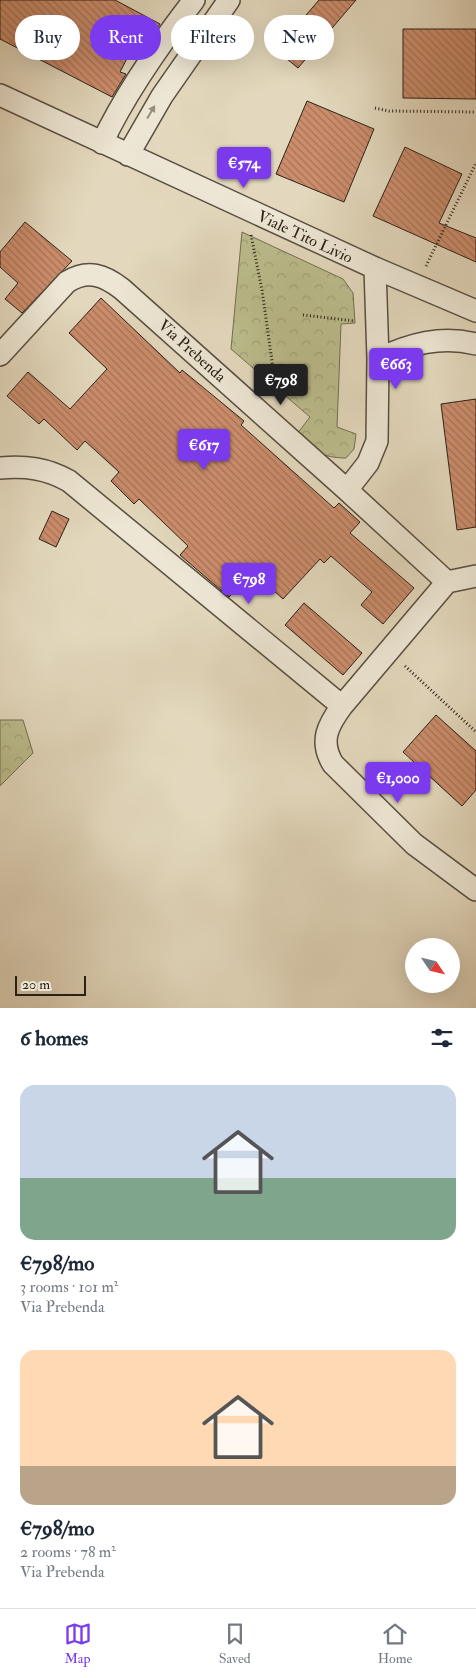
<!DOCTYPE html>
<html lang="en">
<head>
<meta charset="utf-8">
<style>
	:root { --surface:#fff; --page:#f6f6f7; --text:#1f2937; --muted:#747a83; --line:#e0e1e3; --accent:#7c3aed }
	body { margin:0; font-family:"IM FELL Double Pica",serif; background:var(--page); color:var(--text); height:100vh; display:flex; flex-direction:column; font-size:19px; white-space:nowrap }
	* { box-sizing:border-box; margin:0 }
	p { font-size:16px; color:var(--muted) }
	.icon { flex:none; width:28px; height:28px; fill:none; stroke:currentColor; stroke-width:2; stroke-linecap:round; stroke-linejoin:round }
	.map { position:relative; height:1008px; overflow:hidden }
	.details { display:flex; flex-direction:column; background:var(--surface); flex:1 }
	.details>* { flex:none }
	.banner { position:absolute; left:15px; top:15px; width:446px; height:45px; display:flex; gap:10px }
	.needle { width:32px; rotate:125deg }
	.tools { position:absolute; left:405px; top:938px; display:grid; gap:10px }
	.tools a { display:grid; place-items:center; width:55px; height:55px; border-radius:50%; background:var(--surface); box-shadow:0 5px 20px #0002; font-size:25px }
	.scale { position:absolute; left:15px; bottom:12px; width:71px; box-sizing:border-box; padding-left:5px; border:2px solid #2a2118; border-top:0; font-size:14px; line-height:18px; white-space:nowrap; color:#2a2118; -webkit-text-stroke:4px #ede6d4; paint-order:stroke }
	.price { position:absolute; translate:-50% -42px; padding:0 11px; border-radius:5px; background:var(--accent); color:#fff; font-size:16px; line-height:32px; filter:drop-shadow(0 1px 2px #0008) }
	.price::after { content:''; position:absolute; left:50%; top:30px; width:15px; height:11px; margin-left:-8px; background:inherit; clip-path:polygon(0 0,100% 0,50% 100%) }
	.price.selected { background:#222; color:#fff }
	ul { padding:0; list-style:none }
	li { display:grid; align-content:center; gap:10px; height:265px; padding:0 20px }
	li span { display:grid; place-items:center; height:155px; border-radius:15px; color:#555 }
	li>.icon { margin-inline-start:auto }
	span .icon { width:90px; height:90px; fill:#fffc; stroke-width:1 }
	li b { font-size:21px }
	h2 { display:flex; justify-content:space-between; align-items:center; height:60px; padding:0 20px; font-size:21px }
	.tag { padding:0 18px; border-radius:22px; background:var(--surface); box-shadow:0 5px 20px #0002; font-size:18px; line-height:45px }
	.tag.selected { background:var(--accent); color:#fff }
	.dock { display:flex; justify-content:space-around; align-items:center; height:70px; border-top:1px solid var(--line); background:var(--surface); font-size:14px; color:var(--muted) }
	.dock a { display:grid; justify-items:center; gap:2px }
	.dock .selected { color:var(--accent) }
	.map>svg:first-child { display:block }
</style>
</head>
<body>
<div class="map">
<svg width="476" height="1008" viewBox="0 0 476 1008">
	<defs>
		<pattern id="forest-crowns" width="20" height="18" patternUnits="userSpaceOnUse" patternTransform="scale(1.25)"><rect width="20" height="18" fill="#bbbc8c"/><path d="M2 6a3 3 0 1 1 6 0M12 15a3 3 0 1 1 6 0" fill="none" stroke="#a1a178"/></pattern>
		<pattern id="building-back-hatch" width="6" height="6" patternUnits="userSpaceOnUse" patternTransform="scale(1.25)"><rect width="6" height="6" fill="#cc8d6c"/><path d="M-1 5l2 2M0 0l6 6M5-1l2 2" fill="none" stroke="#a67358"/></pattern>
	</defs>
	<rect width="100%" height="100%" fill="#e3d8bd"/>
	<filter id="stains"><feTurbulence type="fractalNoise" baseFrequency=".004" numOctaves="4"/><feColorMatrix values="0 0 0 0 .2 0 0 0 0 .09 0 0 0 0 .02 0 0 0 .5 -.17"/></filter>
	<radialGradient id="worn" r=".72"><stop offset=".6" stop-color="#630" stop-opacity="0"/><stop offset="1" stop-color="#630" stop-opacity=".3"/></radialGradient>
	<!-- forest -->
	<path fill="url(#forest-crowns)" stroke="#726e52" d="M242 232 343 279 353 293 355 323 341 324 337 427 356 434 354 449 346 458C321 458 314 450 297 434L310 417 231 349Z
		M0 720H23L33 753 0 786Z"/>
	<!-- building -->
	<path fill="url(#building-back-hatch)" stroke="#2a2118" d="M0 0H115L160 24 146 44 137 39 120 72 126 74 112 97 0 39Z
		M319 0H356L298 68 276 50Z
		M403 29H476V99L403 98Z
		M307 101 374 129 344 202 276 174Z
		M405 147 462 174 439 223 476 238V262L373 216Z
		M25 222 72 261 22 313 5 299 18 283 0 267V252Z
		M101 298 180 373 182 370 244 421 241 425 334 508 339 503 360 522 350 533 414 588 383 624 361 605 372 592 331 556 324 563 320 559 283 599 253 572 229 597 180 555 188 546 139 499 134 504 111 481 119 472 85 441 77 450 44 419 39 424 7 396 28 372 70 409 107 369 69 333Z
		M476 399V527L457 530 441 404Z
		M52 511 69 519 56 547 39 539Z
		M304 603 362 653 343 675 285 625Z
		M436 715 476 751V790L462 806 403 752Z"/>
	<g fill="none" stroke-linecap="round" stroke-linejoin="round">
		<!-- street casing -->
		<g stroke="#584f41" stroke-width="24">
			<path id="street" d="M0 95 375 268 476 311
				M102 143C126 92 160 44 194 0
				M128 155 162 96 229 0
				M0 355 67 282C88 269 104 275 122 289L347 490 447 582
				M378 359C410 344 441 335 476 344
				M0 468C26 466 46 468 69 481L342 706 447 582 476 576
				M347 490 368 463 377 441 378 359 375 268
				M342 706C328 725 319 741 333 764L414 844 476 890"/>
		</g>
		<!-- path -->
		<path stroke="#2a2118" stroke-width="3" stroke-dasharray="1 2.5" stroke-linecap="butt" d="M375 108 389 111 476 112
			M251 235 262 290 277 397
			M426 266 476 163
			M303 315 355 321
			M405 666 476 732"/>
		<!-- street -->
		<use href="#street" stroke="#ede6d4" stroke-width="21"/>
	</g>
	<!-- one-way arrows -->
	<defs><path id="oneway-solid" d="M-6-.8H1V-3.2L6.5 0L1 3.2V.8H-6Z" transform="scale(1.25)"/></defs>
	<use fill="#958d7f" href="#oneway-solid" transform="translate(151 112) rotate(-59)"/>
	<g text-anchor="middle" dominant-baseline="central" stroke-width="5" stroke-linejoin="round" paint-order="stroke">
		<!-- street labels -->
		<g font-size="16" fill="#2a2118" stroke="#ede6d4">
			<text transform="translate(305 237) rotate(25)">Viale Tito Livio</text>
			<text transform="translate(192 351) rotate(42)">Via Prebenda</text>
		</g>
	</g>
	<rect width="100%" height="100%" filter="url(#stains)"/>
	<rect width="100%" height="100%" fill="url(#worn)"/>
</svg>
<div class="tools">
<a><svg class="needle" viewBox="-14 -14 28 28"><path d="M0-13l5 13h-10z" fill="#e53935"/><path d="M0 13l5-13h-10z" fill="#747a83"/></svg></a>
</div>
<div class="scale">20 m</div>
<b class="price" style="left:244px;top:189px">€574</b>
<b class="price" style="left:396px;top:390px">€663</b>
<b class="price selected" style="left:281px;top:406px">€798</b>
<b class="price" style="left:204px;top:471px">€617</b>
<b class="price" style="left:249px;top:605px">€798</b>
<b class="price" style="left:398px;top:804px">€1,000</b>
<div class="banner">
<a class="tag">Buy</a>
<a class="tag selected">Rent</a>
<a class="tag">Filters</a>
<a class="tag">New</a>
</div>
</div>
<section class="details">
<h2>6 homes<svg class="icon" aria-label="filters" viewBox="0 0 24 24"><path d="M4 7h16M4 17h16"/><circle cx="9" cy="7" r="2"/><circle cx="15" cy="17" r="2"/></svg></h2>
<ul>
<li><span style="background:linear-gradient(#c9d6e8 60%,#7fa58c 0)"><svg class="icon" aria-label="home" viewBox="0 0 24 24"><path d="M3 11l9-7 9 7M6 9v11h12V9"/></svg></span><div><b>€798/mo</b><p>3 rooms · 101 m²</p><p>Via Prebenda</p></div></li>
<li><span style="background:linear-gradient(#ffd9b3 75%,#b9a48a 0)"><svg class="icon" aria-label="home" viewBox="0 0 24 24"><path d="M3 11l9-7 9 7M6 9v11h12V9"/></svg></span><div><b>€798/mo</b><p>2 rooms · 78 m²</p><p>Via Prebenda</p></div></li>
</ul>
</section>
<nav class="dock">
<a class="selected"><svg class="icon" aria-label="map" viewBox="0 0 24 24"><path d="M3 6l6-2 6 2 6-2v14l-6 2-6-2-6 2zM9 4v14M15 6v14"/></svg>Map</a>
<a><svg class="icon" aria-label="saved" viewBox="0 0 24 24"><path d="M7 4h10v16l-5-4-5 4z"/></svg>Saved</a>
<a><svg class="icon" aria-label="home" viewBox="0 0 24 24"><path d="M3 11l9-7 9 7M6 9v11h12V9"/></svg>Home</a>
</nav>
</body>
</html>
